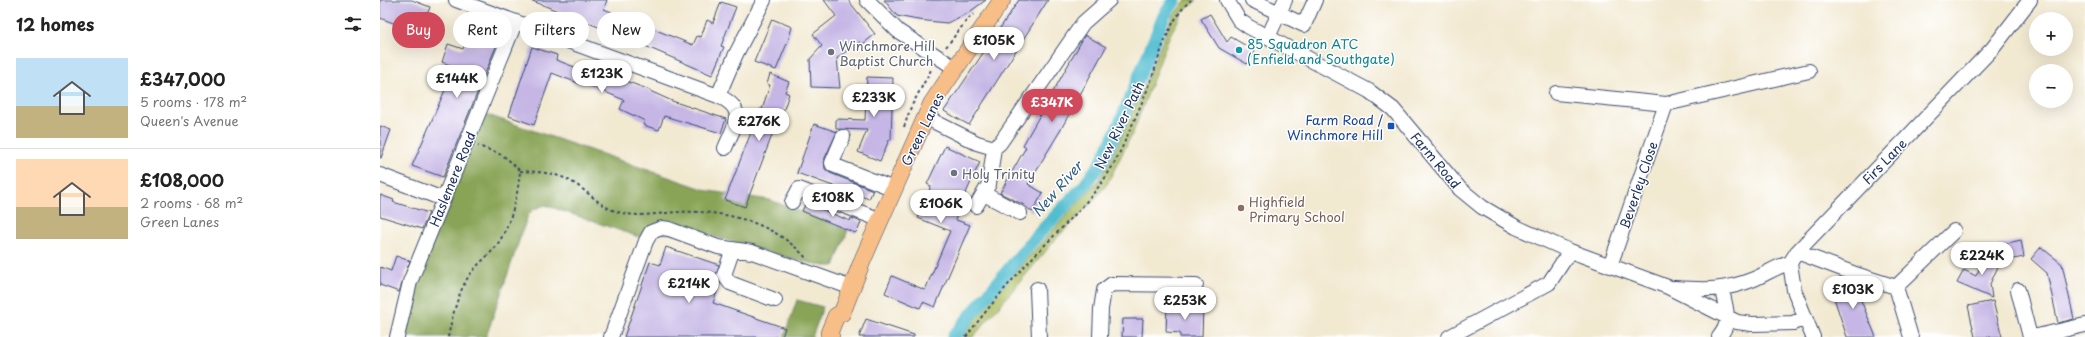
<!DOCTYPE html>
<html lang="en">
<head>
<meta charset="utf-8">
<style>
	:root { --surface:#fff; --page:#f2f2f2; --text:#222; --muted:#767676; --line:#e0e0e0; --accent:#d1495b }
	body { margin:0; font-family:"Playpen Sans",sans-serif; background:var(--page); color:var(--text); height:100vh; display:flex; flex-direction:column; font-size:15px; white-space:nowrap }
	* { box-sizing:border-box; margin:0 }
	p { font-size:13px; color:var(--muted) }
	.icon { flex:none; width:22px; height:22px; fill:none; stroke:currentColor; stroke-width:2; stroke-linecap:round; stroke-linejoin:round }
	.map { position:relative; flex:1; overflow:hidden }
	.panel { display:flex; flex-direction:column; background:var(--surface); width:380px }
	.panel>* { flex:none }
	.guide { position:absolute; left:12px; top:12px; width:380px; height:36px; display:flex; gap:8px }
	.buttons { position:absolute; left:1649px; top:12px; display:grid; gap:8px }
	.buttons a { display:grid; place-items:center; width:44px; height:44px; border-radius:50%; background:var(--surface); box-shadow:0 4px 16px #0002; font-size:20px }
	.price { position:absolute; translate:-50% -34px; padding:0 9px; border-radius:14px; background:#fff; color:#222; font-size:13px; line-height:26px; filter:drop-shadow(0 1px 2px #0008) }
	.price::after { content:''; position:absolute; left:50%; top:24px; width:12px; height:9px; margin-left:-6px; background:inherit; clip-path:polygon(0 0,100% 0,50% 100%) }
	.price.on { background:var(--accent); color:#fff }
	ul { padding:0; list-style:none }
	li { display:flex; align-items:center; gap:12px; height:100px; padding:0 16px }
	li+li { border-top:1px solid var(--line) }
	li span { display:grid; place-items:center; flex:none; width:112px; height:80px; border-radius:0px; color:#555 }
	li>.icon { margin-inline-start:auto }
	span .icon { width:48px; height:48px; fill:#fffc; stroke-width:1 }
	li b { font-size:17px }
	h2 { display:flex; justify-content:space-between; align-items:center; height:48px; padding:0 16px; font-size:17px }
	.tag { padding:0 14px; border-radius:18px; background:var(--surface); box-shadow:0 4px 16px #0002; font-size:14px; line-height:36px }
	.tag.on { background:var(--accent); color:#fff }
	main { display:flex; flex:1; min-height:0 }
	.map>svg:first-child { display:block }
</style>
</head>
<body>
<main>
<section class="panel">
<h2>12 homes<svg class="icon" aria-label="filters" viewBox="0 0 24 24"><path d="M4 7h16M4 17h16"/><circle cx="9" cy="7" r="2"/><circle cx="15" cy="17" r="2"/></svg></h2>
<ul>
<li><span style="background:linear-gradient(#bfe0f5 60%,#c2b280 0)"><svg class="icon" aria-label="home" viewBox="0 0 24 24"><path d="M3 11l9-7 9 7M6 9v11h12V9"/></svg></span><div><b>£347,000</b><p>5 rooms · 178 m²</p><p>Queen's Avenue</p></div></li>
<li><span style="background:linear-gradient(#ffd9b3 60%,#c2b280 0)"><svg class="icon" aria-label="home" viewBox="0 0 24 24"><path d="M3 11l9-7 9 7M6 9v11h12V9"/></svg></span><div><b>£108,000</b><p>2 rooms · 68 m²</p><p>Green Lanes</p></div></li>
</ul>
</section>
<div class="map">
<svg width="1705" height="337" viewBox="0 0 1705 337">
	<rect width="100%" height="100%" fill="#fff"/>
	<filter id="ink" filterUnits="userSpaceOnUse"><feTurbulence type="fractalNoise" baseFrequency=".025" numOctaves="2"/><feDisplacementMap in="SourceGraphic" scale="8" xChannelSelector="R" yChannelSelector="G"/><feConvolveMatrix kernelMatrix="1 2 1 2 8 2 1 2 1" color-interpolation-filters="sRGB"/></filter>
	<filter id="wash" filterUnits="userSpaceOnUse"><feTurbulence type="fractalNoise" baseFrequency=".012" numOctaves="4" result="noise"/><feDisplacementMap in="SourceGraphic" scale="16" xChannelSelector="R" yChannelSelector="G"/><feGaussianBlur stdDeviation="0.9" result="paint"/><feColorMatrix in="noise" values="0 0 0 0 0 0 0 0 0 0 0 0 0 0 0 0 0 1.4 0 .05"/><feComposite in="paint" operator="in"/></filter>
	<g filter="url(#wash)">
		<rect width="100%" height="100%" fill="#f2e9d1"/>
		<!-- green -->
		<path fill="#acbd60" stroke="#64765f" d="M806 0H817L802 13 789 37 754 130 727 184 711 203 676 239 593 337H582L616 292 718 181 732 158 765 84 793 16Z"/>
		<!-- forest -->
		<path fill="#89a456" stroke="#526a5a" d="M99 112 329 191 390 200 468 230 454 266H445L408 258 336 237 271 232 259 237 165 205 154 209 148 215 106 337H22L51 232Z
			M417 300 443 307 432 337H404Z"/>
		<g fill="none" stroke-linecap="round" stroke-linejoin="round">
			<!-- canal -->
			<path stroke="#53bdd0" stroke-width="13" d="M573 337 652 241 705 185 722 161 740 123 784 16 795 0"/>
		</g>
		<g id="blocks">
			<!-- building -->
			<path fill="#c5b6e5" d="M0 0H32L50 7 40 33 0 18Z
				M150 0H227L224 9 313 45 317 36 321 37 327 20 333 23 341 2 356 7 341 46 344 47 332 75 249 39Z
				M444 0H468L495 34 483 44 479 42 457 58 460 88 431 87 430 59 442 46 433 34 456 16Z
				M504 0H606L588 13 567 23 538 20 517 16Z
				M639 0H668L589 125 564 111Z
				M830 14 847 42 851 37 875 51 867 64 839 48 821 19Z
				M392 19 412 27 408 41 396 70 374 62Z
				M92 24 121 34 63 177 32 166 75 67 62 62 68 44 83 49Z
				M705 35 726 47 680 131 648 184 663 193 652 212 644 205 620 193 646 147 643 145Z
				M152 47 177 55 176 60 200 69 202 65 270 90V91L292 101 346 119 341 133 284 116 279 130 263 125 265 121 240 109 244 100 204 83 203 85 172 73 154 125 129 116Z
				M390 74 409 82 405 92 409 94 402 115 400 114 365 207 345 200 380 109 382 110 386 97 390 85 387 84Z
				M487 77 513 78 511 140H509L500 161 478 152 487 130 456 129V119L485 120Z
				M434 124 457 132 444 160 445 169 450 173 493 190 489 199 417 173Z
				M0 126 11 130 1 158H0Z
				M565 146 600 162 576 215V220L590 225 555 307 543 302 540 308 505 293 512 276 545 290 570 231 538 218 551 186 547 184Z
				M0 195 14 200 13 202 49 213 42 229 0 216Z
				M426 203 470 221 471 218 481 222 478 230 475 233 422 211Z
				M1641 240 1644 257 1623 261 1619 245Z
				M286 247 339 265 336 276 340 283 333 303 405 328 402 337H244L270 262 280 265Z
				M1661 247 1682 264 1694 319 1678 323 1667 273 1651 259Z
				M1607 253 1621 260 1610 284 1612 298 1577 283 1584 270 1596 276Z
				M16 256 30 261 19 292 0 285V267L11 271Z
				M1466 280 1470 287 1478 284 1486 287 1489 295 1480 298 1496 337H1467L1452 292 1460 288 1458 282Z
				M1613 301 1622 337H1595L1588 306Z
				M787 306 823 308 822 337H800V333L786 332Z
				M486 319 534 335V337H479Z
				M743 319H763L762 337H742Z"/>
		</g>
	</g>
	<g filter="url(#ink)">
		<use href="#blocks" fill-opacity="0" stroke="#3b4b6f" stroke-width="1"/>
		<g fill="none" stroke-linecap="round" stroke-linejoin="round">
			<!-- minor casing -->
			<g stroke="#3b4b6f" stroke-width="16">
				<path id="minor" d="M76 0 338 96 356 54 384 0
					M487 0 518 31 575 68
					M847 0 859 20 869 27 989 91 1013 109 1080 189 1102 207 1136 227 1190 251 1288 287 1357 322 1372 324 1413 323 1425 318
					M872 0 924 25 935 0
					M888 37 905 0
					M1176 93 1286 104 1429 71
					M338 96C368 109 355 124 345 148
					M545 117 597 143 614 148 620 143 703 23 729 0
					M463 137 452 163 453 165 514 189
					M0 175 63 199
					M604 194 640 213
					M412 202 419 189 501 220
					M596 206 609 184 614 148
					M353 249 344 275 350 283 395 300
					M1417 252 1478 275 1516 287 1531 337
					M1230 266 1286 104
					M1516 287 1574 231
					M1294 288C1325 290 1345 291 1374 279 1386 274 1397 266 1410 263
					M657 289 659 337
					M1638 290 1650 337
					M17 337 30 282 135 23
					M231 337 266 241 271 232 282 228 289 229 338 247 372 252 472 288
					M720 337 721 309 724 290 732 284 816 285
					M1069 337 1169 283 1190 251
					M1339 337C1353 321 1345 308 1342 289
					M1433 337 1414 290 1410 263 1417 252 1613 48 1650 0
					M1653 337 1705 325"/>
			</g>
			<!-- major casing -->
			<g stroke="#3b4b6f" stroke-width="18">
				<path id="major" d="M451 337 449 333 456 316 462 313 483 259 552 103 622 0"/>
			</g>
			<!-- path -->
			<path stroke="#3b4b6f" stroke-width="2" stroke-dasharray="3 3" stroke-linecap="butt" d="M566 47 587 20 594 14
				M524 127 531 107 552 68
				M140 171C159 172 178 172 195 184 210 193 221 207 238 212 257 218 279 213 299 212 345 210 394 222 426 258
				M68 337C72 318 77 296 87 279 94 267 105 259 114 249 130 229 138 196 140 171 123 153 120 154 98 146
				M586 337C608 308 631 280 657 253 686 223 719 194 738 156 749 133 759 109 769 86 780 57 787 21 811 0"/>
			<!-- minor -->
			<use href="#minor" stroke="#fff" stroke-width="14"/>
			<!-- major -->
			<use href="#major" stroke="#f7be87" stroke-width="17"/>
		</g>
	</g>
	<!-- markers -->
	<circle fill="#0f9aa8" stroke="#fff" stroke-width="1.5" cx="859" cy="50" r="4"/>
	<g fill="#6b7280" stroke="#fff" stroke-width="1.5">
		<circle cx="451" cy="52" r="4"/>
		<circle cx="574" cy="173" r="4"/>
	</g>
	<rect fill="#1a4fb4" stroke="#fff" stroke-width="1.5" x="1007" y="122" width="8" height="8" rx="2"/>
	<circle fill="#8d6e63" stroke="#fff" stroke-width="1.5" cx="861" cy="208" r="4"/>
	<g text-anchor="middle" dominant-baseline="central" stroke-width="3" stroke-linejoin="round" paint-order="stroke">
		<!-- culture labels -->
		<g font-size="13" fill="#0d838f" stroke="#fff" text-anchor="start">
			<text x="867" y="43">85 Squadron ATC<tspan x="867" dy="15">(Enfield and Southgate)</tspan></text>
		</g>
		<!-- worship labels -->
		<g font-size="13" fill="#5b616d" stroke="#fff" text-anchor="start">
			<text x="459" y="45">Winchmore Hill<tspan x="459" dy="15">Baptist Church</tspan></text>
			<text x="582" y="173">Holy Trinity</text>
		</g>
		<!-- transit labels -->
		<g font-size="13" fill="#164399" stroke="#fff" text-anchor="end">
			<text x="1003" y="119">Farm Road /<tspan x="1003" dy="15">Winchmore Hill</tspan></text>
		</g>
		<!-- street labels -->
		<g font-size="13" fill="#1b2f5e" stroke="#fff">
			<text transform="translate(739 125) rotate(-64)">New River Path</text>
			<text transform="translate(542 129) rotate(-64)">Green Lanes</text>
			<text transform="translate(1056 160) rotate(50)">Farm Road</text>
			<text transform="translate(1504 161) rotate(-46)">Firs Lane</text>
			<text transform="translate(72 179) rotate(-68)">Haslemere Road</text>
			<text transform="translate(1258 185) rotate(-71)">Beverley Close</text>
		</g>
		<!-- education labels -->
		<g font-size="13" fill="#785e54" stroke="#fff" text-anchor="start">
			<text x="869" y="201">Highfield<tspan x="869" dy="15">Primary School</tspan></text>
		</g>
		<!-- water labels -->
		<g font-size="14" font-style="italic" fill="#2f6186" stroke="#fff">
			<text transform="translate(677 189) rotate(-49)">New River</text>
		</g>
	</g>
</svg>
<div class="buttons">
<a>+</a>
<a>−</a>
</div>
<b class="price" style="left:614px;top:61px">£105K</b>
<b class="price" style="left:222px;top:94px">£123K</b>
<b class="price" style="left:77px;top:99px">£144K</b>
<b class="price" style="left:494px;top:118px">£233K</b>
<b class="price on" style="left:672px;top:123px">£347K</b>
<b class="price" style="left:379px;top:142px">£276K</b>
<b class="price" style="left:453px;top:218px">£108K</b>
<b class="price" style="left:561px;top:224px">£106K</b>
<b class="price" style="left:1602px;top:276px">£224K</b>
<b class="price" style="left:309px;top:304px">£214K</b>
<b class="price" style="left:1473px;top:310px">£103K</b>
<b class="price" style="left:805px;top:321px">£253K</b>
<div class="guide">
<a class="tag on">Buy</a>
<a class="tag">Rent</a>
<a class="tag">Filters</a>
<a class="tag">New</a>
</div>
</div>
</main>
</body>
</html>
